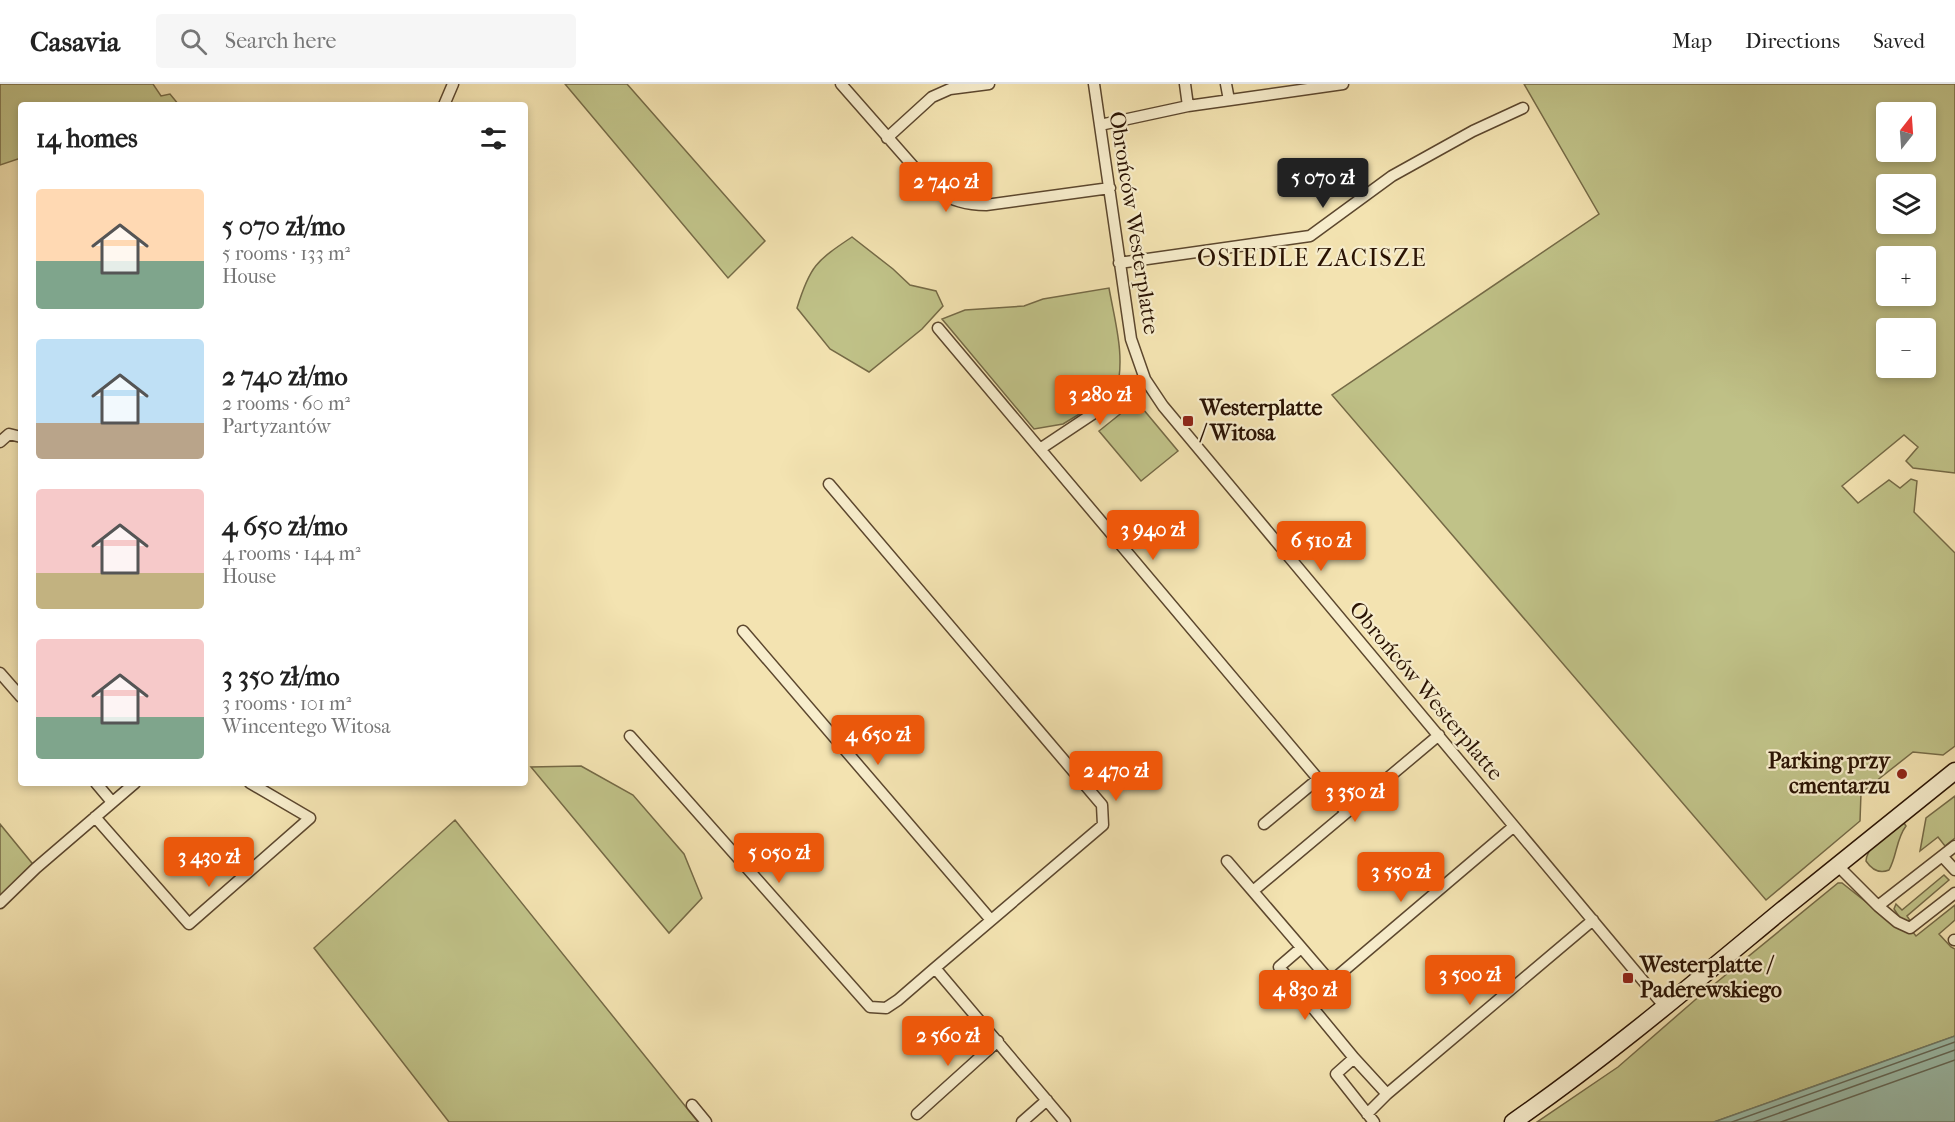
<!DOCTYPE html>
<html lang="en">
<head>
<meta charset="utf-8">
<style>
	:root { --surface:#fff; --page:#f6f6f6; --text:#222; --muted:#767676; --line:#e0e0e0; --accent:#ea580c }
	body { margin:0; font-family:"IM FELL French Canon",serif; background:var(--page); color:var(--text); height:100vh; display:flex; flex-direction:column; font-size:22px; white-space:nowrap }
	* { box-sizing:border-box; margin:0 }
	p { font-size:20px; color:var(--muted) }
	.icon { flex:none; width:33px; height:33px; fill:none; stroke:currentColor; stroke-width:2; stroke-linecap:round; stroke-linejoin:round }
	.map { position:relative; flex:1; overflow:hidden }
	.panel { position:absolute; left:18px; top:18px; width:510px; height:684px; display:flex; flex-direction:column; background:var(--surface); border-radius:6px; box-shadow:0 3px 9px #0003 }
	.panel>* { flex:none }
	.needle { width:39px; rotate:17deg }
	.tools { position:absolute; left:1876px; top:18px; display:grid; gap:12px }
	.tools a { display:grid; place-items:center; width:60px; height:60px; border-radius:6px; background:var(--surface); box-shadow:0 3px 9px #0003; font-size:30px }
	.price { position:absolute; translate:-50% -51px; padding:0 14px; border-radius:6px; background:var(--accent); color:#fff; font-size:20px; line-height:39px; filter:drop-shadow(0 2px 3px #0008) }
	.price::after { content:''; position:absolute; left:50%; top:36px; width:18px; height:14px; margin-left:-9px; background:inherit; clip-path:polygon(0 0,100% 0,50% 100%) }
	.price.active { background:#222; color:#fff }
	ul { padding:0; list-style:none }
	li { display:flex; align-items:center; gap:18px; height:150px; padding:0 18px }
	li span { display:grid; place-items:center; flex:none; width:168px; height:120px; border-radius:6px; color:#555 }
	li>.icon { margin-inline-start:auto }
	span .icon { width:72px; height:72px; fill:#fffc; stroke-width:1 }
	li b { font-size:26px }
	h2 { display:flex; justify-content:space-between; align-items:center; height:72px; padding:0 18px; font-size:26px }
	header { display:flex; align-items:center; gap:36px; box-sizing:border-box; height:84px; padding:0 30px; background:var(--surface); border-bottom:2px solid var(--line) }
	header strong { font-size:28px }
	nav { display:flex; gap:33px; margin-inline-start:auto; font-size:21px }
	.search { width:420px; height:54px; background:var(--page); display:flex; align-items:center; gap:15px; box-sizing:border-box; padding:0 21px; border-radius:6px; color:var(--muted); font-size:22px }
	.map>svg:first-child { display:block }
</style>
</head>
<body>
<header>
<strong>Casavia</strong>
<div class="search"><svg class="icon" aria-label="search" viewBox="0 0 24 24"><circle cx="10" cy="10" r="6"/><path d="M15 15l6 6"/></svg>Search here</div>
<nav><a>Map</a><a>Directions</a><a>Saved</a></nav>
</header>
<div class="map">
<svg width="1955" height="1038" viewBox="0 0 1955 1038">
	<rect width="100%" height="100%" fill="#f3e3b1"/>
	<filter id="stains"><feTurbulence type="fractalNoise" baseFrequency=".00333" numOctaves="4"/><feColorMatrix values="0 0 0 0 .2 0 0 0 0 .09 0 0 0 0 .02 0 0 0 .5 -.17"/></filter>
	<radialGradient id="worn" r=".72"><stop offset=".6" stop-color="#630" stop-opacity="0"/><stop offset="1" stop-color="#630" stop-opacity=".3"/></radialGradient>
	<!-- green -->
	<path fill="#c0c288" stroke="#756a46" stroke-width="1.5" fill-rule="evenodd" d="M0 0H153L161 12 170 10 179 21H21V74L0 81Z
		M565 0H627L765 157 728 194Z
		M1524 0H1955V389L1913 384 1906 377 1918 363 1904 351 1842 402 1858 419 1889 396 1900 404 1911 395 1917 397 1914 428 1955 469V662L1943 671 1913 668 1861 709 1860 737 1766 816 1332 311 1599 130ZM1887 28H1926V68H1887ZM1887 100H1926V140H1887ZM1887 172H1926V212H1887ZM1887 244H1926V284H1887Z
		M852 153 893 185 910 201 936 207 943 222 922 245 869 288 830 265 797 224C810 182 816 177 852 153Z
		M1109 204C1115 238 1126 274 1116 308L1063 340 1034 345 942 235 965 226 1024 222 1043 215Z
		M1129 323 1143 325 1178 367 1141 397 1099 347Z
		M581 682 633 711 684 770 702 814 669 849 531 683Z
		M1955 712V754L1945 762 1938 753 1920 767 1926 734Z
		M455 736 698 1038H449L314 864Z
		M1904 739 1906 742C1896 755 1897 772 1889 786 1879 790 1872 786 1866 777 1867 761 1889 749 1900 740Z
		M0 740 36 784 0 819Z
		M1944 791 1949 796 1907 832 1911 838 1902 837 1894 825 1896 820 1902 826Z
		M1838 799H1842L1889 836 1912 847 1916 852 1955 821V836L1939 850 1951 863 1955 865V952L1714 1038H1537L1618 983 1695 916Z"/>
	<!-- water -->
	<path fill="#9bbeac" stroke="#6e7a68" stroke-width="1.5" d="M1955 952V1038H1714Z"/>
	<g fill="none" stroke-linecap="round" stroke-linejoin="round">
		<!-- shore -->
		<path stroke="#626858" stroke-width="1.5" d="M1732 1038 1955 958
			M1754 1038 1955 966
			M1781 1038 1955 976"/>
		<!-- street casing -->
		<g stroke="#5c472e" stroke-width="13">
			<path id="street" d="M841 0 935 107C952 116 966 121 986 121L1110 104
				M1094 0 1131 255 1145 295 1163 322 1665 923
				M1185 0 1188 22
				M1226 0 1229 16
				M444 21 453 0
				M1100 41 1188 22 1343 0
				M887 54 932 13 950 5 989 0
				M1119 179 1310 152 1392 92 1473 47 1523 24
				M938 244 1346 728
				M0 358 9 350 21 353
				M1040 365 1145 295
				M829 400 1102 721 1103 741 935 884 1065 1038
				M743 547 991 836
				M0 589 21 613
				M630 652 870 923 886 924 898 916 935 884
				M96 699 112 718
				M95 733 189 840 310 734 250 699
				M1264 740 1318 695
				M1942 772 1955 786
				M1227 777 1330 897
				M1837 781 1878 822 1955 762
				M1253 807 1439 651
				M0 819 36 784 135 699
				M1878 822 1897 838 1910 844 1955 809
				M1954 856H1955
				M1301 864 1279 883 1354 974 1387 1010
				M1308 917 1513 743
				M1354 974 1336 990 1374 1038
				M692 1021 706 1038
				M917 1030 998 957
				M1367 1030 1387 1010 1593 836
				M1022 1038 1047 1016"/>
		</g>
		<!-- secondary casing -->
		<g stroke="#2a1303" stroke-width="19">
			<path id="secondary" d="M1513 1038C1607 973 1694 899 1781 827 1839 780 1897 734 1955 687"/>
		</g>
		<!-- street -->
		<use href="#street" stroke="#f7edcc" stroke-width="10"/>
		<!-- secondary -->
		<use href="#secondary" stroke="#f7edcc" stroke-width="16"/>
	</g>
	<!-- markers -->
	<g fill="#8f2418" stroke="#f7edcc" stroke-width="2">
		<rect x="1182" y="331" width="12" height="12" rx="3"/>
		<circle cx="1902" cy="690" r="6"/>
		<rect x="1622" y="888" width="12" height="12" rx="3"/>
	</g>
	<g text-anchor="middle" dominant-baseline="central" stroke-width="4.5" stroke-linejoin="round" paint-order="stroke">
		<!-- street labels -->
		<g font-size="22" fill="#2a1303" stroke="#f7edcc">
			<text transform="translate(1134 139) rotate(81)">Obrońców Westerplatte</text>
			<text transform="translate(1426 607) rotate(50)">Obrońców Westerplatte</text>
		</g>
		<!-- poi labels -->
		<g font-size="22" font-weight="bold" fill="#2a1303" stroke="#f7edcc" text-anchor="start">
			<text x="1200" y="324">Westerplatte<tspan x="1200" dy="25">/ Witosa</tspan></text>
			<text x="1890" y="677" text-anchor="end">Parking przy<tspan x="1890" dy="25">cmentarzu</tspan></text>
			<text x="1640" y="881">Westerplatte /<tspan x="1640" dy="25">Paderewskiego</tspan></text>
		</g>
		<!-- neighbourhood labels -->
		<g font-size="24" letter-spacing="1.5" fill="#2a1303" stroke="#f7edcc">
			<text x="1312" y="174">OSIEDLE ZACISZE</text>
		</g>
	</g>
	<rect width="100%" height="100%" filter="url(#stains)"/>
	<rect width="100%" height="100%" fill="url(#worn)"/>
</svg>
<div class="tools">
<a><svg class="needle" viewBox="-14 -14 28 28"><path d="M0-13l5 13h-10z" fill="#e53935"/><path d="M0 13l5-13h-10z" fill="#767676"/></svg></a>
<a><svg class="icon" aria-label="layers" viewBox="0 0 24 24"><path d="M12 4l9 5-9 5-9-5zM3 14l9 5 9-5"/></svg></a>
<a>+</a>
<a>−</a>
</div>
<b class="price active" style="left:1323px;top:125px">5 070 zł</b>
<b class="price" style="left:946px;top:129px">2 740 zł</b>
<b class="price" style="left:1100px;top:342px">3 280 zł</b>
<b class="price" style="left:1153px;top:477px">3 940 zł</b>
<b class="price" style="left:1321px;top:488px">6 510 zł</b>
<b class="price" style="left:878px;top:682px">4 650 zł</b>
<b class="price" style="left:1116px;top:718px">2 470 zł</b>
<b class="price" style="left:1355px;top:739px">3 350 zł</b>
<b class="price" style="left:779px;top:800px">5 050 zł</b>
<b class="price" style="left:209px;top:804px">3 430 zł</b>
<b class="price" style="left:1401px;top:819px">3 550 zł</b>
<b class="price" style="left:1470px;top:922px">3 500 zł</b>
<b class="price" style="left:1305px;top:937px">4 830 zł</b>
<b class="price" style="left:948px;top:983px">2 560 zł</b>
<section class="panel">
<h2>14 homes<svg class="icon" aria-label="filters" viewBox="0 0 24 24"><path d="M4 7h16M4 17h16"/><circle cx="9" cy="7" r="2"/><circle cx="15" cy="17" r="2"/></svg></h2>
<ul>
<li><span style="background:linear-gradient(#ffd9b3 60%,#7fa58c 0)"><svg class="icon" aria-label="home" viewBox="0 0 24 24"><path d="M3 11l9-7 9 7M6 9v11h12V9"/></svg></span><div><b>5 070 zł/mo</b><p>5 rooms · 133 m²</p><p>House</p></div></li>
<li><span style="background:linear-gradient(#bfe0f5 70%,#b9a48a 0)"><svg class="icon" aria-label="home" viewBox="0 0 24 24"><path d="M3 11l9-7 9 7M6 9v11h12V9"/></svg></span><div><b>2 740 zł/mo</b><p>2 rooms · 60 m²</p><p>Partyzantów</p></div></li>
<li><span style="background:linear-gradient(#f6c9c9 70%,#c2b280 0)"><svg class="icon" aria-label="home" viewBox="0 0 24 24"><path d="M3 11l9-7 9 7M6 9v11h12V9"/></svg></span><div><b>4 650 zł/mo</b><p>4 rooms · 144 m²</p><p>House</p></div></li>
<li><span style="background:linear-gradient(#f6c9c9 65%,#7fa58c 0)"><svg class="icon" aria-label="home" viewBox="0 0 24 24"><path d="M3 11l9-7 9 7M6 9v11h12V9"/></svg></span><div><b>3 350 zł/mo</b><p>3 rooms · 101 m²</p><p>Wincentego Witosa</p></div></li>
</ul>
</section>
</div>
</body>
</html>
